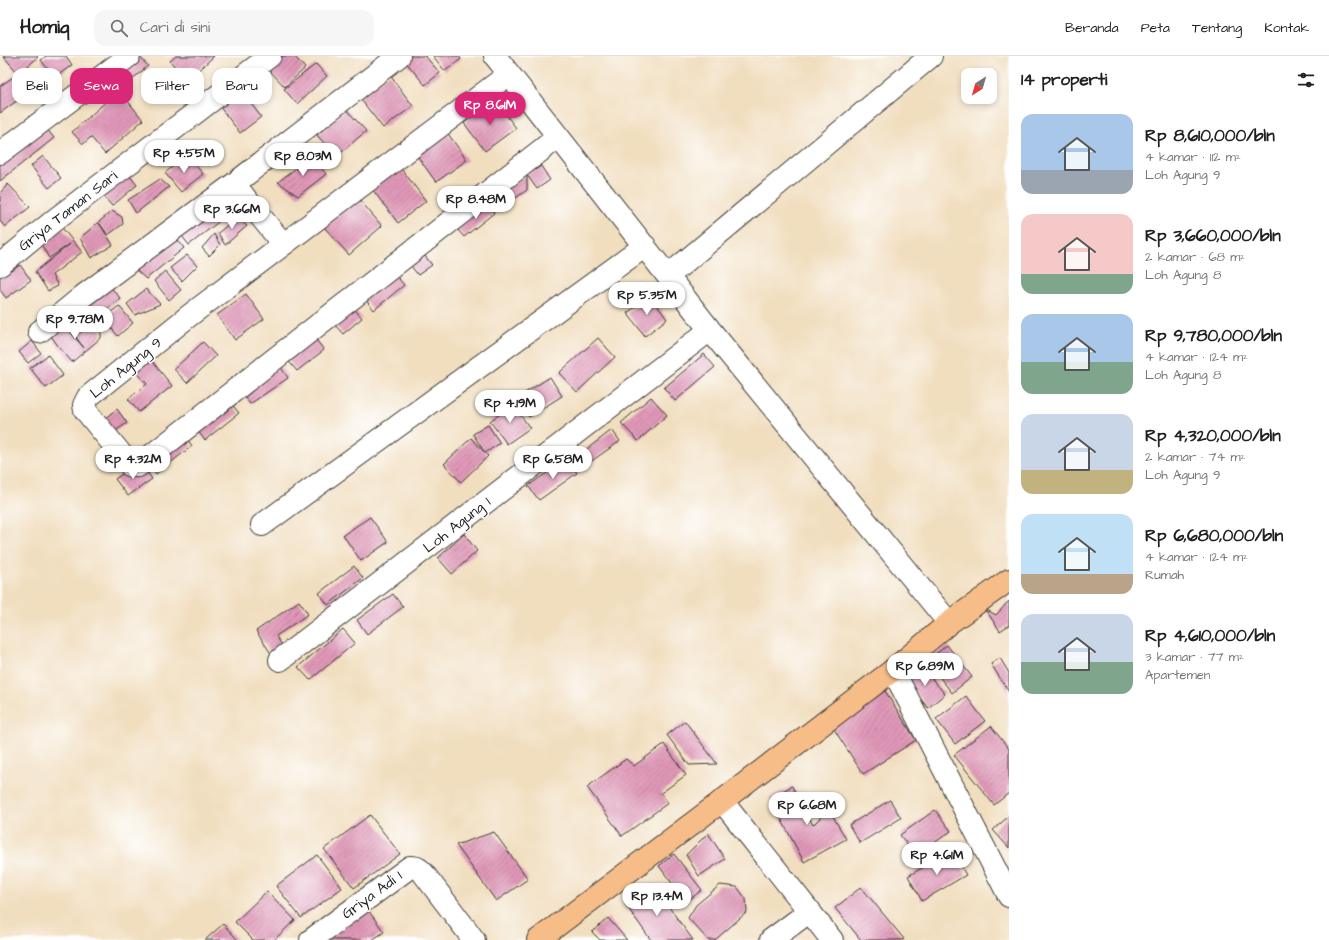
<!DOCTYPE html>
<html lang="id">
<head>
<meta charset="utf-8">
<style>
	:root { --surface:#fff; --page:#f6f6f6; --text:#202124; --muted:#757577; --line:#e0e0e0; --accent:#db2777 }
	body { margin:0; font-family:"Architects Daughter",sans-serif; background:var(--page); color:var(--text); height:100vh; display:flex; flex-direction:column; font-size:15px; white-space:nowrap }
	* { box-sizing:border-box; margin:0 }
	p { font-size:13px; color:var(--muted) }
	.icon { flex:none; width:22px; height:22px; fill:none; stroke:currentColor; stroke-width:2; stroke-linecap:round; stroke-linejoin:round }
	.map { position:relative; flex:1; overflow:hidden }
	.details { display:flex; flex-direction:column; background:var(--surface); width:320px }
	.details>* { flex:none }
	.hud { position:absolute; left:12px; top:12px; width:380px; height:36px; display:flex; gap:8px }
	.needle { width:26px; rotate:217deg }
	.tools { position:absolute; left:961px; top:12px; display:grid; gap:8px }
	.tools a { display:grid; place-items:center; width:36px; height:36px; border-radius:8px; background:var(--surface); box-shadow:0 2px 6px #0003; font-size:20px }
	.price { position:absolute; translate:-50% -34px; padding:0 9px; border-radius:14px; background:#fff; color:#222; font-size:13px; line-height:26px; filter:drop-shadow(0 1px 2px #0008) }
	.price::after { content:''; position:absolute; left:50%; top:24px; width:12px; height:9px; margin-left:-6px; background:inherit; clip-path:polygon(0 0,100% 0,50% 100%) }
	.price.active { background:var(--accent); color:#fff }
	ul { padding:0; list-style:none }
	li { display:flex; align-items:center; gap:12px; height:100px; padding:0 12px }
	li span { display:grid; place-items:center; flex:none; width:112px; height:80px; border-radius:12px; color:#555 }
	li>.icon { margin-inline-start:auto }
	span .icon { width:48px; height:48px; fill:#fffc; stroke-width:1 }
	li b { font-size:17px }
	h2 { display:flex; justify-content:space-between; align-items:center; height:48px; padding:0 12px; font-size:17px }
	.tag { padding:0 14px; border-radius:12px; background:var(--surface); box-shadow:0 2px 6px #0003; font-size:14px; line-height:36px }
	.tag.active { background:var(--accent); color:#fff }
	header { display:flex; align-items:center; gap:24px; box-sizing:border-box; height:56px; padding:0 20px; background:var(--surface); border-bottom:1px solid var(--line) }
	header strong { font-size:19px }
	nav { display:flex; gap:22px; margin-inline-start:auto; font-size:14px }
	.search { width:280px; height:36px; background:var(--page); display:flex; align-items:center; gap:10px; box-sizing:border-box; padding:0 14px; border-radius:12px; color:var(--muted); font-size:15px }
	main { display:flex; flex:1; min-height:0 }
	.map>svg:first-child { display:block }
</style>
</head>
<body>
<header>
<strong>Homiq</strong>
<div class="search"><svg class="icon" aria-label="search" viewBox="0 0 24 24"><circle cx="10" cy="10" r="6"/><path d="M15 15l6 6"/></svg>Cari di sini</div>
<nav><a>Beranda</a><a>Peta</a><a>Tentang</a><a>Kontak</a></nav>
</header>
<main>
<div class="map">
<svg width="1009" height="884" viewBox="0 0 1009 884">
	<defs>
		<pattern id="building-hatch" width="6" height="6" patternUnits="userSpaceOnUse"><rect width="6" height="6" fill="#e098b8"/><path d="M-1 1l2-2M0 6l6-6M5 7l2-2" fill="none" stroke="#b57b95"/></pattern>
	</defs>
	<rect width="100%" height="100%" fill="#fff"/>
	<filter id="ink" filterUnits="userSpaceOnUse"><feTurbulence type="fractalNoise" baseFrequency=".025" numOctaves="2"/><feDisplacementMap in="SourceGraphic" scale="8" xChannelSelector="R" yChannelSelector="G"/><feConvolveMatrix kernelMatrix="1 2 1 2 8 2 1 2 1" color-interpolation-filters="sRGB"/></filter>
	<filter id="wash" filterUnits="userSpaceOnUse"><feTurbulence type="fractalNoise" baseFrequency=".012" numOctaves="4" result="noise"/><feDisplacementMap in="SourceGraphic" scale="16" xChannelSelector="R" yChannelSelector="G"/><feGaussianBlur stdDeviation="0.9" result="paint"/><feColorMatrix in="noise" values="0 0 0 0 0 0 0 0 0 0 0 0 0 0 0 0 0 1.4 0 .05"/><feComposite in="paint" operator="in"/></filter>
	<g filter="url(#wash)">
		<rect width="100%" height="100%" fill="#f1debf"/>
		<g id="blocks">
			<!-- building -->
			<path fill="url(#building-hatch)" d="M3 0H37L38 1 19 18Z
				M46 0H66L72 9 54 22 41 4Z
				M139 0 148 10 119 34 107 19Z
				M176 0H214L187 25 170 5Z
				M283 0H294L305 12 285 31 269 14Z
				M410 0H425L440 17 425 29 404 4Z
				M433 0H459L461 3 445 15Z
				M316 8 327 20 297 48 284 33Z
				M389 18 413 50 383 72 359 41Z
				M16 19 29 36 0 57V30Z
				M237 29 261 61 240 77 216 46Z
				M119 34 143 64 105 98 91 81 83 88 72 76Z
				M495 44 516 72 485 95 464 67Z
				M346 53 366 75 336 101 317 79Z
				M43 68 54 82 0 125V102Z
				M446 75 467 104 436 126 415 97Z
				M187 99 203 118 181 136 165 117Z
				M43 100 61 122 49 132 31 110Z
				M312 100 326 118 298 140 278 126Z
				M541 110 550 124 537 133 527 119V134L514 143 507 133 527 119Z
				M400 111 426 145 398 167 372 133Z
				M125 114 137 129 112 150 100 136Z
				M160 123 169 131 136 157 128 144Z
				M8 128 30 151 5 171 0 165V137Z
				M358 142 382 170 349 199 324 171Z
				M489 145 494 157 464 181 456 172Z
				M218 151 226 160 189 189 178 175Z
				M112 155 122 161 123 168 108 179 99 167 113 189 91 202 80 182Z
				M237 161 247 170 225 189 218 177Z
				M58 167 82 196 52 219 58 230 48 235 35 216 70 188 49 202 38 183Z
				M214 178 220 189 209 200 202 192Z
				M174 179 184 192 146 223 135 213Z
				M421 195 432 209 418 219 408 206Z
				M187 199 197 210 182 225 170 212Z
				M6 206 12 215 20 209 31 224 6 242 0 234V211Z
				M165 215 181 234 169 244 154 225Z
				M393 216 404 229 374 254 363 241Z
				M108 228 120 242 100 259 84 242Z
				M146 233 160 248 135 259 127 248Z
				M246 238 264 263 235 284 217 259Z
				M650 240 667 263 645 280 627 257Z
				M119 250 133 267 118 280 103 262Z
				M352 250 362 262 343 278 333 267Z
				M84 251 90 261 75 275 66 264Z
				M61 265 84 292 75 280 90 268 101 274V282L72 306 59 291 48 276Z
				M313 280 324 294 297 315 286 302Z
				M598 282 615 301 577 336 559 317Z
				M32 285 41 297 28 307 19 296Z
				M203 286 216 300 187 327 174 313Z
				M704 298 715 311 675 345 664 332Z
				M48 299 63 319 46 332 30 312Z
				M149 301 172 330 139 356 128 343 147 328 134 313Z
				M280 310 288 322 250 348 242 337Z
				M550 321 562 340 529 361 517 342Z
				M651 341 667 359 638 385 621 367Z
				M230 346 239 357 205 384 196 373Z
				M513 349 530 372 507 388 490 365Z
				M117 353 127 367 110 379 100 366Z
				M488 369 500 387 485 397 473 378Z
				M612 374 620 385 579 414 572 404Z
				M186 381 192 390 156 418 149 409Z
				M471 382 488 400 461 426 444 408Z
				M567 403 577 417 539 444 528 430Z
				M131 412 146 414 152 423 128 440 115 423Z
				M370 461 388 486 361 505 343 479Z
				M464 478 477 495 452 518 438 502Z
				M354 510 363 522 328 549 319 537Z
				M393 538 403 551 367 578 357 564Z
				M299 545 308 558 276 580 283 591 272 599 256 575Z
				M1009 545V569L1000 575 985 553 996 559Z
				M343 573 355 587 310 624 298 611Z
				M947 589 972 621 952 637 927 605Z
				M1000 602 1009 617V636L991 608Z
				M922 611 945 638 928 652 905 624Z
				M885 635 916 684 863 718 832 670Z
				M966 640 985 665 955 688 936 663Z
				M685 665 717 708 689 709 667 679Z
				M991 670 1009 693V737L994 749 954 699Z
				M664 688 686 719 661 737 668 747 622 780 587 731 626 703 634 710Z
				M792 730 813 769 829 753 846 783 804 806 770 742Z
				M890 744 901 762 860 787 849 769Z
				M935 754 951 775 916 800 900 779Z
				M370 759 400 798 354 832 324 793Z
				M1009 760V792L993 774Z
				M494 776 528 823 496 845 456 789Z
				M708 777 725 803 699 820 686 799Z
				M952 795 966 819 922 845 908 820Z
				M674 798 702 834 686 846 659 810Z
				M317 799 342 832 301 862 276 830Z
				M652 828 693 884H651L625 848Z
				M720 829 737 831 746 843 747 856 715 884H708L688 862 696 849Z
				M861 831 904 883 902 884H861L835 852Z
				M267 835 295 864 274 884H253L235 866Z
				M368 854 384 876 372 884H327Z
				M608 862 627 884H600L592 876Z
				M223 868 238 884H205Z"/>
		</g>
	</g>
	<g filter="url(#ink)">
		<use href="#blocks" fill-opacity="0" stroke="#3c3934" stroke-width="1"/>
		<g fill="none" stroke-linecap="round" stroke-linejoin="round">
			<!-- minor casing -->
			<g stroke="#3c3934" stroke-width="24">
				<path id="minor" d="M495 0 710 274 949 567
					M509 18 190 259 88 341 84 349 85 354 131 410H138L558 81
					M0 97 129 0
					M234 128 283 188
					M0 209 57 162 270 0
					M668 220 931 0
					M39 276 83 240 234 128 399 0
					M262 469 645 190
					M280 604 710 274
					M893 614 1009 840
					M722 745 832 884
					M311 884 410 811C417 811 419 812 424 818L474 884
					M771 884 810 855"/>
			</g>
			<!-- major casing -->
			<g stroke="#3c3934" stroke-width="24">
				<path id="major" d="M538 884 722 745 893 614 949 567 1009 524"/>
			</g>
			<!-- minor -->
			<use href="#minor" stroke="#fff" stroke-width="22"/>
			<!-- major -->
			<use href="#major" stroke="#f7bd88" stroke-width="22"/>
		</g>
	</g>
	<g text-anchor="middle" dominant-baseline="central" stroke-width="3" stroke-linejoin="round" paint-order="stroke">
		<!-- street labels -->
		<g font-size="15" fill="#1c1c1c" stroke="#fff">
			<text transform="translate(68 155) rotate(-38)">Griya Taman Sari</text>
			<text transform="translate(126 312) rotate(-39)">Loh Agung 9</text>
			<text transform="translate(457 469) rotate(-38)">Loh Agung 1</text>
			<text transform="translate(372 839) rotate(-36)">Griya Adi 1</text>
		</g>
	</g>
</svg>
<div class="tools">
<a><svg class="needle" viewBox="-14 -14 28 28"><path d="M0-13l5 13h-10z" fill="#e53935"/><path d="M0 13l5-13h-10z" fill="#757577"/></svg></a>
</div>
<b class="price active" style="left:490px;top:70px">Rp 8.61M</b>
<b class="price" style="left:184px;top:118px">Rp 4.55M</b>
<b class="price" style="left:303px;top:121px">Rp 8.03M</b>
<b class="price" style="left:476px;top:164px">Rp 8.48M</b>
<b class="price" style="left:232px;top:174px">Rp 3.66M</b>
<b class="price" style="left:647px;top:260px">Rp 5.35M</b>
<b class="price" style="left:75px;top:284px">Rp 9.78M</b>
<b class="price" style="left:510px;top:368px">Rp 4.19M</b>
<b class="price" style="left:133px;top:424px">Rp 4.32M</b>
<b class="price" style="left:553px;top:424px">Rp 6.58M</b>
<b class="price" style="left:925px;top:631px">Rp 6.89M</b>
<b class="price" style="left:807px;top:770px">Rp 6.68M</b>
<b class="price" style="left:937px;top:820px">Rp 4.61M</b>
<b class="price" style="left:657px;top:861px">Rp 13.4M</b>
<div class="hud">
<a class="tag">Beli</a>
<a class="tag active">Sewa</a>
<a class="tag">Filter</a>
<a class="tag">Baru</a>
</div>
</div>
<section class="details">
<h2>14 properti<svg class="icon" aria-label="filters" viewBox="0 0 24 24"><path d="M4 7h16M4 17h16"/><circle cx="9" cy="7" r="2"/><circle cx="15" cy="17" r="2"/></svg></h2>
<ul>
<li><span style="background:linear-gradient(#a9c7e8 70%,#9aa5b1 0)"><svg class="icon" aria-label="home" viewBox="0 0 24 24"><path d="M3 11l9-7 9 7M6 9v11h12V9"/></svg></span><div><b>Rp 8,610,000/bln</b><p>4 kamar · 112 m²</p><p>Loh Agung 9</p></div></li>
<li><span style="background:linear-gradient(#f6c9c9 75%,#7fa58c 0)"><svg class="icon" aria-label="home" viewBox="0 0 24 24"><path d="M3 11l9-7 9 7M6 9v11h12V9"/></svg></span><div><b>Rp 3,660,000/bln</b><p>2 kamar · 68 m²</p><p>Loh Agung 8</p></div></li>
<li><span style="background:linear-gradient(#a9c7e8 60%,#7fa58c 0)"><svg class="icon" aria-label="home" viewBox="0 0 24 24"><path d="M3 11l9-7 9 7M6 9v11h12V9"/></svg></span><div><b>Rp 9,780,000/bln</b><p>4 kamar · 124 m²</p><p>Loh Agung 8</p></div></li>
<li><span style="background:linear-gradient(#c9d6e8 70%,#c2b280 0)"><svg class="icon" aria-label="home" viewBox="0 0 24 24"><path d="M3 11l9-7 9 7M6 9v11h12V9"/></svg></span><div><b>Rp 4,320,000/bln</b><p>2 kamar · 74 m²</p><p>Loh Agung 9</p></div></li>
<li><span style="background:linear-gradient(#bfe0f5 75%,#b9a48a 0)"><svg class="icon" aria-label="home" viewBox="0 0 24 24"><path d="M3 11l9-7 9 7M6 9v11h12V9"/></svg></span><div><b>Rp 6,680,000/bln</b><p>4 kamar · 124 m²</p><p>Rumah</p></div></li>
<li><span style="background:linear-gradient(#c9d6e8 60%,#7fa58c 0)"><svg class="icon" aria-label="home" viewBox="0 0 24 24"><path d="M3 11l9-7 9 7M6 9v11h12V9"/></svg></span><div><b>Rp 4,610,000/bln</b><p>3 kamar · 77 m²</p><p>Apartemen</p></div></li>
</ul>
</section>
</main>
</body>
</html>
